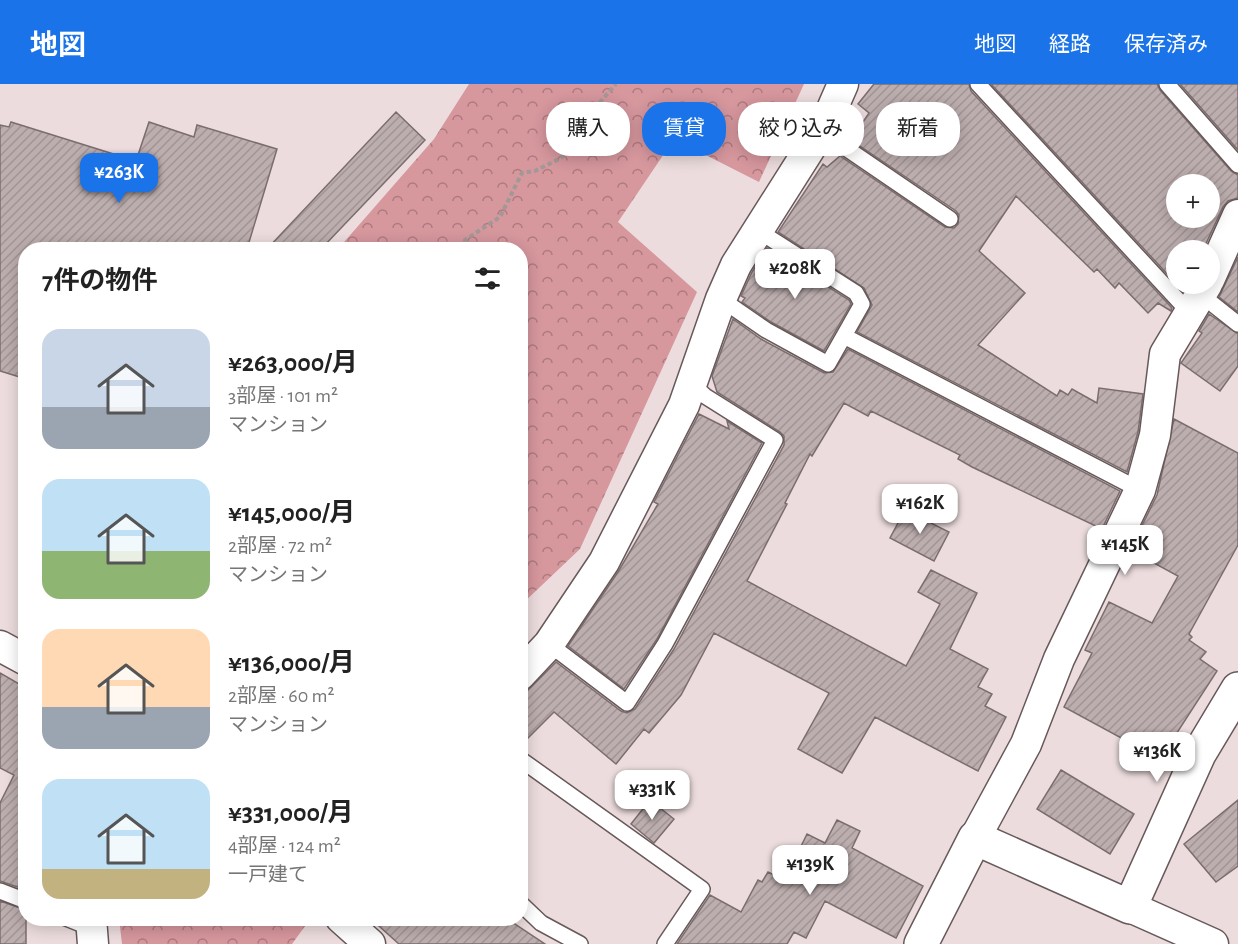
<!DOCTYPE html>
<html lang="ja">
<head>
<meta charset="utf-8">
<style>
	:root { --surface:#fff; --page:#f2f2f2; --text:#222; --muted:#767676; --accent:#1a73e8 }
	body { margin:0; font-family:"Alegreya Sans","Noto Sans JP",sans-serif; background:var(--page); color:var(--text); height:100vh; display:flex; flex-direction:column; font-size:22px; white-space:nowrap }
	* { box-sizing:border-box; margin:0 }
	p { font-size:20px; color:var(--muted) }
	.icon { flex:none; width:33px; height:33px; fill:none; stroke:currentColor; stroke-width:2; stroke-linecap:round; stroke-linejoin:round }
	.map { position:relative; flex:1; overflow:hidden }
	.side { position:absolute; left:18px; top:158px; width:510px; height:684px; display:flex; flex-direction:column; background:var(--surface); border-radius:24px; box-shadow:0 3px 15px #0003 }
	.side>* { flex:none }
	.guide { position:absolute; left:546px; top:18px; width:570px; height:54px; display:flex; gap:12px }
	.fabs { position:absolute; left:1166px; top:90px; display:grid; gap:12px }
	.fabs a { display:grid; place-items:center; width:54px; height:54px; border-radius:50%; background:var(--surface); box-shadow:0 3px 15px #0003; font-size:30px }
	.price { position:absolute; translate:-50% -51px; padding:0 14px; border-radius:12px; background:#fff; color:#222; font-size:20px; line-height:39px; filter:drop-shadow(0 2px 3px #0008) }
	.price::after { content:''; position:absolute; left:50%; top:36px; width:18px; height:14px; margin-left:-9px; background:inherit; clip-path:polygon(0 0,100% 0,50% 100%) }
	.price.selected { background:var(--accent); color:#fff }
	ul { padding:0; list-style:none }
	li { display:flex; align-items:center; gap:18px; height:150px; padding:0 24px }
	li span { display:grid; place-items:center; flex:none; width:168px; height:120px; border-radius:18px; color:#555 }
	li>.icon { margin-inline-start:auto }
	span .icon { width:72px; height:72px; fill:#fffc; stroke-width:1 }
	li b { font-size:26px }
	h2 { display:flex; justify-content:space-between; align-items:center; height:72px; padding:0 24px; font-size:26px }
	.pill { padding:0 21px; border-radius:24px; background:var(--surface); box-shadow:0 3px 15px #0003; font-size:21px; line-height:54px }
	.pill.selected { background:var(--accent); color:#fff }
	header { display:flex; align-items:center; gap:36px; box-sizing:border-box; height:84px; padding:0 30px; background:var(--accent); color:#fff }
	header strong { font-size:28px }
	nav { display:flex; gap:33px; margin-inline-start:auto; font-size:21px }
	.map>svg:first-child { display:block }
</style>
</head>
<body>
<header>
<strong>地図</strong>
<nav><a>地図</a><a>経路</a><a>保存済み</a></nav>
</header>
<div class="map">
<svg width="1238" height="860" viewBox="0 0 1238 860">
	<defs>
		<pattern id="forest-crowns" width="20" height="18" patternUnits="userSpaceOnUse" patternTransform="scale(1.5)"><rect width="20" height="18" fill="#d6979d"/><path d="M2 6a3 3 0 1 1 6 0M12 15a3 3 0 1 1 6 0" fill="none" stroke="#ad7a7f"/></pattern>
		<pattern id="building-hatch" width="6" height="6" patternUnits="userSpaceOnUse" patternTransform="scale(1.5)"><rect width="6" height="6" fill="#bcadae"/><path d="M-1 1l2-2M0 6l6-6M5 7l2-2" fill="none" stroke="#a19495"/></pattern>
	</defs>
	<rect width="100%" height="100%" fill="#ecdcdd"/>
	<!-- forest -->
	<path fill="url(#forest-crowns)" d="M469 0H804L759 98 674 55 618 138 697 208 580 465 521 521 520 165H338L434 55Z
		M119 834H303L308 838 292 860H122Z"/>
	<!-- building -->
	<path fill="url(#building-hatch)" stroke="#7b6d6e" stroke-width="1.5" fill-rule="evenodd" d="M874 0H969L971 7 1172 224 1171 227 1158 219 1148 229 1119 199 1115 204 1097 185 1094 188 1016 112 979 167 1025 209 978 261 1057 312 1060 306 1068 311 1072 305 1097 319 1099 304 1143 310 1138 348 1127 388 857 248 872 221 864 204 778 148 823 80 827 83 840 72 945 143 954 144 958 140 959 131 956 127 851 56 869 29 858 20Z
		M991 0H1157L1160 6 1231 87 1238 91V114L1228 117 1223 123 1203 166H1176V200H1187L1183 207ZM1176 100H1209V134H1176Z
		M1180 0H1238V66Z
		M396 28 425 56 321 165H267Z
		M11 38 136 77 149 38 194 53 197 41 277 65 247 165H26V295L0 287V41L9 43Z
		M767 164 849 216 851 220 824 267 771 238 742 218 745 214 741 212 752 188Z
		M1238 173V228L1219 213Z
		M1209 230 1238 250V282L1220 307 1181 279 1202 249 1199 247Z
		M733 235 761 255 824 289 833 288 848 265 1120 407 1102 445 972 383 958 375 960 371 871 327 868 332 844 319 812 372 810 370 785 419 787 420 747 497 906 582 940 520 918 508 931 486 977 509 950 565 988 585 978 603 992 610 985 622 1006 633 978 687 875 633 842 689 798 665 829 609 714 549 681 611 649 649 644 645 616 680 554 628 520 662V614L556 578 621 627 627 629 635 625 674 565 784 361V352L780 348 717 308 712 292Z
		M699 330 729 345 727 337 762 359 657 555 624 605 568 562 618 488 658 420 654 418Z
		M1174 335 1238 369V461L1189 550 1192 553 1189 556 1206 568 1200 575 1217 587 1160 675 1064 623 1092 569 1085 566 1109 518 1152 539 1178 492 1130 466 1157 411Z
		M905 426 949 448 934 477 890 454Z
		M0 589 26 604V806L0 797V719L14 691 0 684Z
		M1061 686 1134 730 1110 770 1037 725Z
		M650 716 674 735 654 759 631 740Z
		M1238 716V782L1216 798 1184 760Z
		M837 736 860 747 852 764 923 802 896 854 825 817 806 854 794 848 787 860H677L710 811 741 828 758 796 762 798 768 788 774 791 779 780 790 785 807 750 825 759Z
		M0 817 26 826V860H0Z
		M370 834H506L545 860H399Z"/>
	<g fill="none" stroke-linecap="round" stroke-linejoin="round">
		<!-- lane casing -->
		<g stroke="#67595a" stroke-width="18">
			<path id="lane" d="M978 0 1189 228
				M1167 0 1238 81
				M821 47 950 135
				M1200 210 1238 240
				M721 215 766 246 828 280 862 220 856 209 757 146
				M844 252 1140 406
				M549 560 627 619 665 560 775 356 705 312 691 299
				M520 675 702 805 665 860
				M0 807 26 817
				M520 819 541 839 580 860
				M66 834 91 844"/>
		</g>
		<!-- street casing -->
		<g stroke="#67595a" stroke-width="33">
			<path id="street" d="M1209 196 1238 131
				M0 562 26 576
				M520 591 549 560 604 478 684 321 721 215 736 181 826 39 843 0
				M975 754 1026 660 1059 575 1140 406 1155 351 1165 270 1207 200
				M1130 823 1213 860
				M91 834 93 860
				M341 834 370 860"/>
		</g>
		<!-- secondary casing -->
		<g stroke="#67595a" stroke-width="36">
			<path id="secondary" d="M921 860 975 754 1130 823 1199 670 1238 605"/>
		</g>
		<!-- path -->
		<path stroke="#a39797" stroke-width="4" stroke-dasharray="4.5 3" stroke-linecap="butt" d="M463 165 465 156 500 133 522 89 535 87 561 74 601 17 616 0"/>
		<!-- lane -->
		<use href="#lane" stroke="#fff" stroke-width="15"/>
		<!-- street -->
		<use href="#street" stroke="#fff" stroke-width="30"/>
		<!-- secondary -->
		<use href="#secondary" stroke="#fff" stroke-width="33"/>
	</g>
</svg>
<div class="fabs">
<a>+</a>
<a>−</a>
</div>
<b class="price selected" style="left:119px;top:120px">¥263K</b>
<b class="price" style="left:795px;top:216px">¥208K</b>
<b class="price" style="left:920px;top:451px">¥162K</b>
<b class="price" style="left:1125px;top:492px">¥145K</b>
<b class="price" style="left:1157px;top:699px">¥136K</b>
<b class="price" style="left:652px;top:737px">¥331K</b>
<b class="price" style="left:810px;top:812px">¥139K</b>
<div class="guide">
<a class="pill">購入</a>
<a class="pill selected">賃貸</a>
<a class="pill">絞り込み</a>
<a class="pill">新着</a>
</div>
<section class="side">
<h2>7件の物件<svg class="icon" aria-label="filters" viewBox="0 0 24 24"><path d="M4 7h16M4 17h16"/><circle cx="9" cy="7" r="2"/><circle cx="15" cy="17" r="2"/></svg></h2>
<ul>
<li><span style="background:linear-gradient(#c9d6e8 65%,#9aa5b1 0)"><svg class="icon" aria-label="home" viewBox="0 0 24 24"><path d="M3 11l9-7 9 7M6 9v11h12V9"/></svg></span><div><b>¥263,000/月</b><p>3部屋 · 101 m²</p><p>マンション</p></div></li>
<li><span style="background:linear-gradient(#bfe0f5 60%,#8fb573 0)"><svg class="icon" aria-label="home" viewBox="0 0 24 24"><path d="M3 11l9-7 9 7M6 9v11h12V9"/></svg></span><div><b>¥145,000/月</b><p>2部屋 · 72 m²</p><p>マンション</p></div></li>
<li><span style="background:linear-gradient(#ffd9b3 65%,#9aa5b1 0)"><svg class="icon" aria-label="home" viewBox="0 0 24 24"><path d="M3 11l9-7 9 7M6 9v11h12V9"/></svg></span><div><b>¥136,000/月</b><p>2部屋 · 60 m²</p><p>マンション</p></div></li>
<li><span style="background:linear-gradient(#bfe0f5 75%,#c2b280 0)"><svg class="icon" aria-label="home" viewBox="0 0 24 24"><path d="M3 11l9-7 9 7M6 9v11h12V9"/></svg></span><div><b>¥331,000/月</b><p>4部屋 · 124 m²</p><p>一戸建て</p></div></li>
</ul>
</section>
</div>
</body>
</html>
